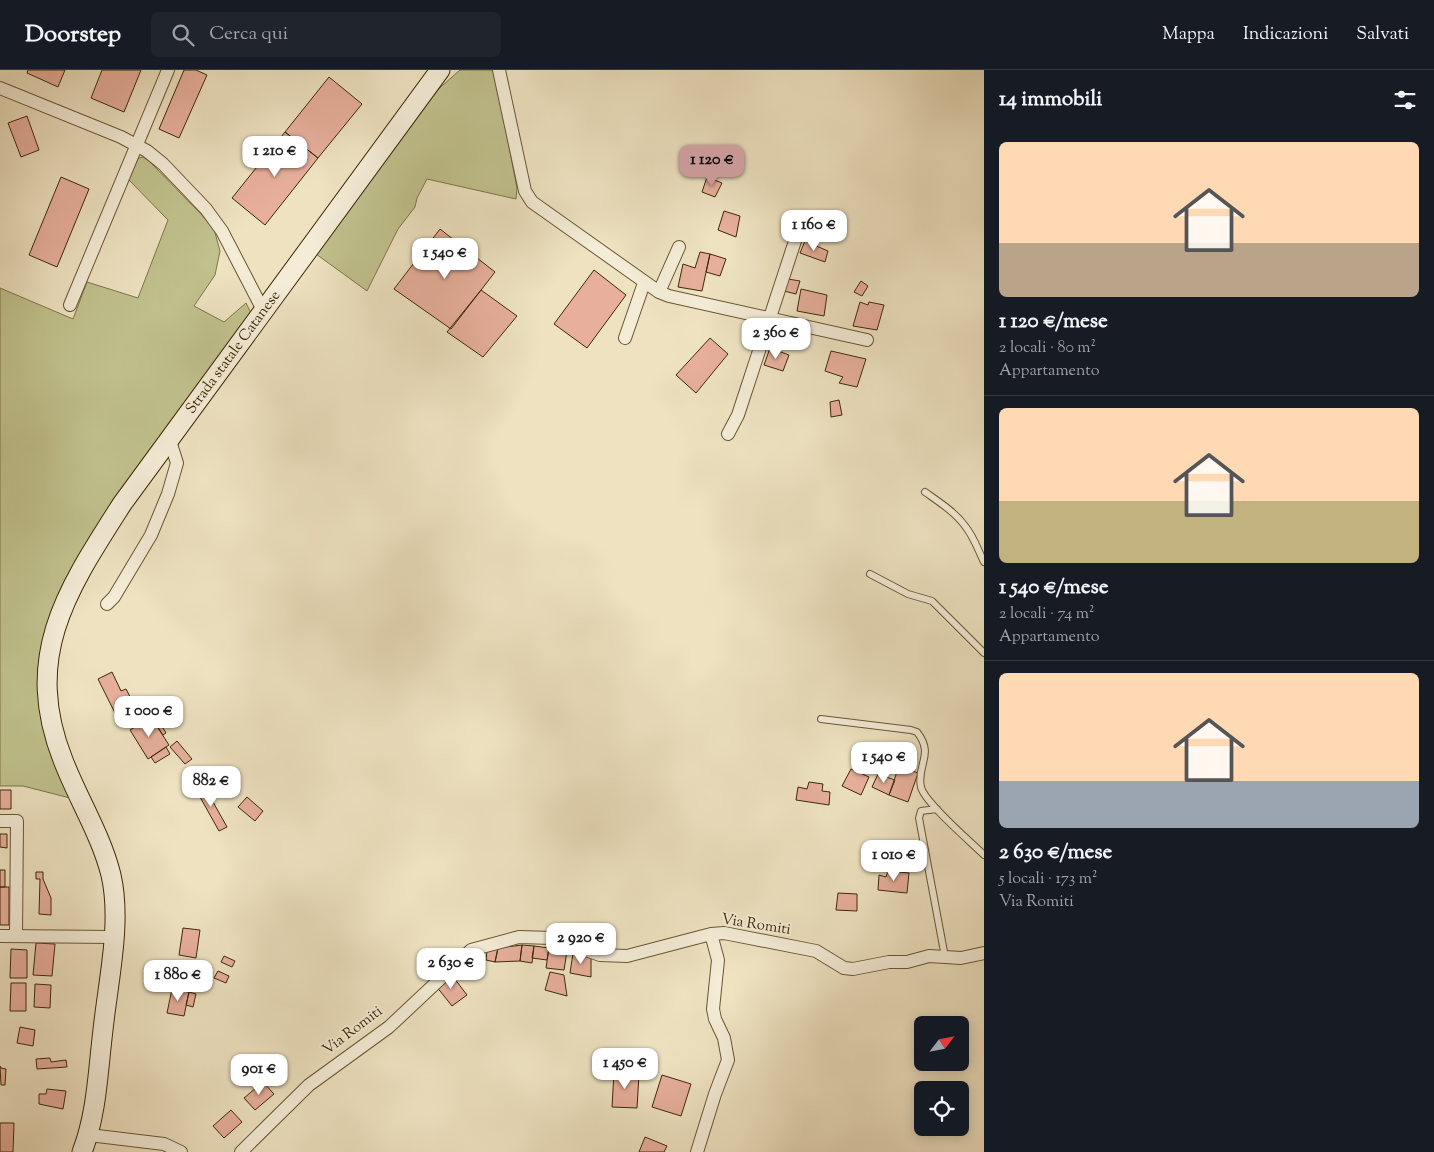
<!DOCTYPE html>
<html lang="it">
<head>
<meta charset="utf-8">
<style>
	:root { --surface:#171b24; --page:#20242c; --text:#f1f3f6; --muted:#9ea1a6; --line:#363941; --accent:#c59692 }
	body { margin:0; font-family:"Sorts Mill Goudy",serif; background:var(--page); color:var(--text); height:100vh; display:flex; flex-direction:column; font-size:19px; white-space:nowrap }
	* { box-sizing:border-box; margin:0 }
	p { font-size:16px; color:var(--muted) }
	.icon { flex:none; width:28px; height:28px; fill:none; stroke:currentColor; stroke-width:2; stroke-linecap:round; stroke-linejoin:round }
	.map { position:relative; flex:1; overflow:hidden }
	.sheet { display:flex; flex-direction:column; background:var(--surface); width:450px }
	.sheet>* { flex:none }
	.needle { width:32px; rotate:58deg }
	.fabs { position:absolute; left:914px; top:946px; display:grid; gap:10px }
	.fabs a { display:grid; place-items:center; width:55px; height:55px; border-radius:8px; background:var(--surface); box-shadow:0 2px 12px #0003; font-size:25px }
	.price { position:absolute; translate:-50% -42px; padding:0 11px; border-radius:10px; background:#fff; color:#222; font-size:16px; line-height:32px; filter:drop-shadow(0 1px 2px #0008) }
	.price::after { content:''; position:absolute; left:50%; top:30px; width:15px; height:11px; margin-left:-8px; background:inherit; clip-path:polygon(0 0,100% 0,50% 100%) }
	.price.current { background:var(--accent); color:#111 }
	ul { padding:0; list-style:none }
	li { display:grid; align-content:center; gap:10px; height:265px; padding:0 15px }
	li+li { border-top:1px solid var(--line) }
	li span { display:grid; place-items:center; height:155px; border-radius:8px; color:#555 }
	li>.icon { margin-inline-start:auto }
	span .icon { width:90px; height:90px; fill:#fffc; stroke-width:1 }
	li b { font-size:21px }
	h2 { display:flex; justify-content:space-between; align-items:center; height:60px; padding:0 15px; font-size:21px }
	header { display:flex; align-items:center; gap:30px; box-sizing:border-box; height:70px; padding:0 25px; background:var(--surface); border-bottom:1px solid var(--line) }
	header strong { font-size:24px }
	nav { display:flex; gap:28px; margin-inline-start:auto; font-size:18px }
	.search { width:350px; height:45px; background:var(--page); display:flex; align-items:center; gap:12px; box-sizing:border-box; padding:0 18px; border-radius:8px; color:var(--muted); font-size:19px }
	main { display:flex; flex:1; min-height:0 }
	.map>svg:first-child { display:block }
</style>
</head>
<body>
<header>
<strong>Doorstep</strong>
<div class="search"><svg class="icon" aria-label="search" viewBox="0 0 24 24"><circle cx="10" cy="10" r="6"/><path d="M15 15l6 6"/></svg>Cerca qui</div>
<nav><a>Mappa</a><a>Indicazioni</a><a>Salvati</a></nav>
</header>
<main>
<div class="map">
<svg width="984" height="1082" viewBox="0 0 984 1082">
	<rect width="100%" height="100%" fill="#eee2c1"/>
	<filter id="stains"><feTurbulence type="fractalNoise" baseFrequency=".004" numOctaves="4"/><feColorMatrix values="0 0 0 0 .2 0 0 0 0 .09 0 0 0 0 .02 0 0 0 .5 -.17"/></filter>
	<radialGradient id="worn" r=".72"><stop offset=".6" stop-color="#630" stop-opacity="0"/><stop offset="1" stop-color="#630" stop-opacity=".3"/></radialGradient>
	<!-- green -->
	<path fill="#c0c18d" stroke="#7f7449" d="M460 0H494L517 118 516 129 427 109 417 128 415 137 398 159 367 221 316 184 435 22Z
		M143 87 149 91 201 144 214 159 220 181 215 205 194 236 224 252 246 233 251 243 41 581C33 639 48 675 70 728L23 716H0V218L73 249 87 212 138 228 168 150 128 109 135 89Z"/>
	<!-- building -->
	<path fill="#e7af9c" stroke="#3e2805" d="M28 0H65L58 17 27 3Z
		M102 0H141L124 42 91 28Z
		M184 0H196L207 5 179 68 159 59Z
		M329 7 362 34 318 88 285 62Z
		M27 46 39 80 21 87 8 53Z
		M285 62 318 88 265 155 232 128Z
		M61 107 89 119 57 197 29 185Z
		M707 107 722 113 715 127 702 122Z
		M724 141 740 146 736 167 718 160Z
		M440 159 495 202 451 259 394 219Z
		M805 171 828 181 825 192 800 183Z
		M700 182 710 184 702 221 678 217 683 194 695 198Z
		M710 184 726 189 720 206 706 202Z
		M594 200 626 225 587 278 554 254Z
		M788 209 800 211 796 224 784 221Z
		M861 211 868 216 862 226 854 222Z
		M801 219 827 225 824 246 797 241Z
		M481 220 517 246 483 287 447 262Z
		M860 232 868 235 869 232 884 235 877 260 853 256Z
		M710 268 728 284 696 323 676 305Z
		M770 278 789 285 783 301 764 295Z
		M831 281 866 289 857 317 839 313 843 307 825 301Z
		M839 330 842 345 831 347 830 332Z
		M112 602 121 621 126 619 137 640 118 649 98 609Z
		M155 645 166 663 163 665 151 647Z
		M151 647 169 675 148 689 130 660Z
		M177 671 192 689 185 694 170 677Z
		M166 677 170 684 155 693 151 687Z
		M899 696 918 703 908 732 889 725Z
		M851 699 869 707 861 725 842 716Z
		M878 704 895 710 889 725 872 717Z
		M809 712 823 714 822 721 830 722 829 735 796 730 798 717 807 719Z
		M203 714 227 757 219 761 195 718Z
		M0 720H11V739H0Z
		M247 727 263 741 255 751 238 737Z
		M0 764H7V778L0 777Z
		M0 800H5V817H0Z
		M888 801 909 803 907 823 878 820 879 805 886 807Z
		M36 802H43V809L51 828V845L39 844 40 809H36Z
		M0 817H9V855H0Z
		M838 823 857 824V841L836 840Z
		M183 858 200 860 196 888 179 885Z
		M36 873 55 874 52 906 33 905Z
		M522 875 520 891 495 892 498 878Z
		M522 875 534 876 532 893 520 891Z
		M534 876 549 878 547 890 532 888Z
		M498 878 495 892 486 890 487 881Z
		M549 878 567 881 564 900 546 898Z
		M11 879 27 880V908H10Z
		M573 883 591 887V907L570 903Z
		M224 886 235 891 232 897 221 892Z
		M177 893 194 897 189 922 172 919Z
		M218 901 229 906 226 913 214 908Z
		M550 902 564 905 567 926 545 920Z
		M451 904 467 925 452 936 436 916Z
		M11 913H26V941H10Z
		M35 914 51 915 50 938 34 937Z
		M172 919 189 922 184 946 167 943Z
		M189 922 196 924 193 937 186 935Z
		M20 957 35 960 33 976 17 973Z
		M50 988 51 992 66 990 67 997 37 999 36 989Z
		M0 996 1 998 6 999 5 1015H1Z
		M614 1002 639 1004 637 1038 612 1037Z
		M662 1005 691 1014 681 1046 652 1037Z
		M263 1012 274 1024 255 1040 244 1028Z
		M47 1019 66 1021 63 1039 39 1034V1024H46Z
		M231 1040 242 1052 224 1068 213 1056Z
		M0 1053H14L13 1082H0Z
		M645 1067 667 1076 664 1082H639Z"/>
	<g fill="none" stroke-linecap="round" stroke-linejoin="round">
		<!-- lane casing -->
		<g stroke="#6a5634" stroke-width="8">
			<path id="lane" d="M925 422C939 432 955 442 965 456 974 467 978 480 984 492
				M870 504 908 524 932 531 984 583
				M821 649 911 660 917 662C935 685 916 695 921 717 924 732 971 772 984 785
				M937 739 921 741 919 748 945 887"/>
		</g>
		<!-- street casing -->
		<g stroke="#6a5634" stroke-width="14">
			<path id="street" d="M499 0 525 121 532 132 659 222 669 226 867 270
				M0 18 121 67 147 81 163 94 206 139 222 161 263 240
				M659 222 679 177
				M70 235 168 0
				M625 268 644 213
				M728 364 738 345 795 171
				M107 534 114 527 151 465 168 424 177 393 169 368
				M0 751H17L16 866
				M0 866 114 867
				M89 1065 164 1074 181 1082
				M241 1082 309 1015 389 957 471 880 519 867 552 868 600 885 627 886 711 864 724 863 816 881 844 898 853 899 889 892H907L929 886 961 888 984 883
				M697 1082 715 1024 728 990 724 968 715 949 713 939 718 890 711 864"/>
		</g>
		<!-- secondary casing -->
		<g stroke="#3e2805" stroke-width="21">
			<g id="secondary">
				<path id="s1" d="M82 1082C97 1044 98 1000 103 960 108 911 122 853 111 805 101 765 78 729 63 690 22 586 67 520 122 434L440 0"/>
			</g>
		</g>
		<!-- lane -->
		<use href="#lane" stroke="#f4ecd7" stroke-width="6"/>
		<!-- street -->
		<use href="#street" stroke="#f4ecd7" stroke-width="12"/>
		<!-- secondary -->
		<use href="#secondary" stroke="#f4ecd7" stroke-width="19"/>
	</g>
	<g text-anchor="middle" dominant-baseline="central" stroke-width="4" stroke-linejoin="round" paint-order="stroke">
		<!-- street labels -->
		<g font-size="15" fill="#3e2805" stroke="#f4ecd7">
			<text stroke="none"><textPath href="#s1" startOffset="869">Strada statale Catanese</textPath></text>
			<text transform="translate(756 855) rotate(9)">Via Romiti</text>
			<text transform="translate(353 961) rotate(-37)">Via Romiti</text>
		</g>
	</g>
	<rect width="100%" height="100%" filter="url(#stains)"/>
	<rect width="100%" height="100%" fill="url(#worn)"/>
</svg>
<div class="fabs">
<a><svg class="needle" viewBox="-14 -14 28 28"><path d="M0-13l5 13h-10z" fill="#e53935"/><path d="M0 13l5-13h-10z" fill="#9ea1a6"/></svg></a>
<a><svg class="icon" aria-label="locate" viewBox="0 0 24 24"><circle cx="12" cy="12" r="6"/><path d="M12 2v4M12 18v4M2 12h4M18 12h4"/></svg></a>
</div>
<b class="price" style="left:275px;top:108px">1 210 €</b>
<b class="price current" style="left:712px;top:117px">1 120 €</b>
<b class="price" style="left:814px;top:182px">1 160 €</b>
<b class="price" style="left:445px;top:210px">1 540 €</b>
<b class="price" style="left:776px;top:290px">2 360 €</b>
<b class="price" style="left:149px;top:668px">1 000 €</b>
<b class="price" style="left:884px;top:714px">1 540 €</b>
<b class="price" style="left:211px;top:738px">882 €</b>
<b class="price" style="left:894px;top:812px">1 010 €</b>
<b class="price" style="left:581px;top:895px">2 920 €</b>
<b class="price" style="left:451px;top:920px">2 630 €</b>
<b class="price" style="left:178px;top:932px">1 880 €</b>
<b class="price" style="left:625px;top:1020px">1 450 €</b>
<b class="price" style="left:259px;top:1026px">901 €</b>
</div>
<section class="sheet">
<h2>14 immobili<svg class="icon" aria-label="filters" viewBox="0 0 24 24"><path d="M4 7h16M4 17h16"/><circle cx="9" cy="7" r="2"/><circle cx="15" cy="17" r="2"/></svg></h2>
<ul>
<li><span style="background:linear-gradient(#ffd9b3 65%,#b9a48a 0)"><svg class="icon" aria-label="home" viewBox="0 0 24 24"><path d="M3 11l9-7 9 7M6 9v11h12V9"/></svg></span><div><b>1 120 €/mese</b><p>2 locali · 80 m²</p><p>Appartamento</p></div></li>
<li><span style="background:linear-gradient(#ffd9b3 60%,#c2b280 0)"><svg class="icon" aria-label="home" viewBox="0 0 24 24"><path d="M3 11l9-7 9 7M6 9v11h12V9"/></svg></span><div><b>1 540 €/mese</b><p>2 locali · 74 m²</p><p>Appartamento</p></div></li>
<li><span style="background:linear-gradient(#ffd9b3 70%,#9aa5b1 0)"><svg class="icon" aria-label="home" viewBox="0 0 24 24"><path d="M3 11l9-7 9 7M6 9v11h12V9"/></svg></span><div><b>2 630 €/mese</b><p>5 locali · 173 m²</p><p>Via Romiti</p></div></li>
</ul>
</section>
</main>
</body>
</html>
